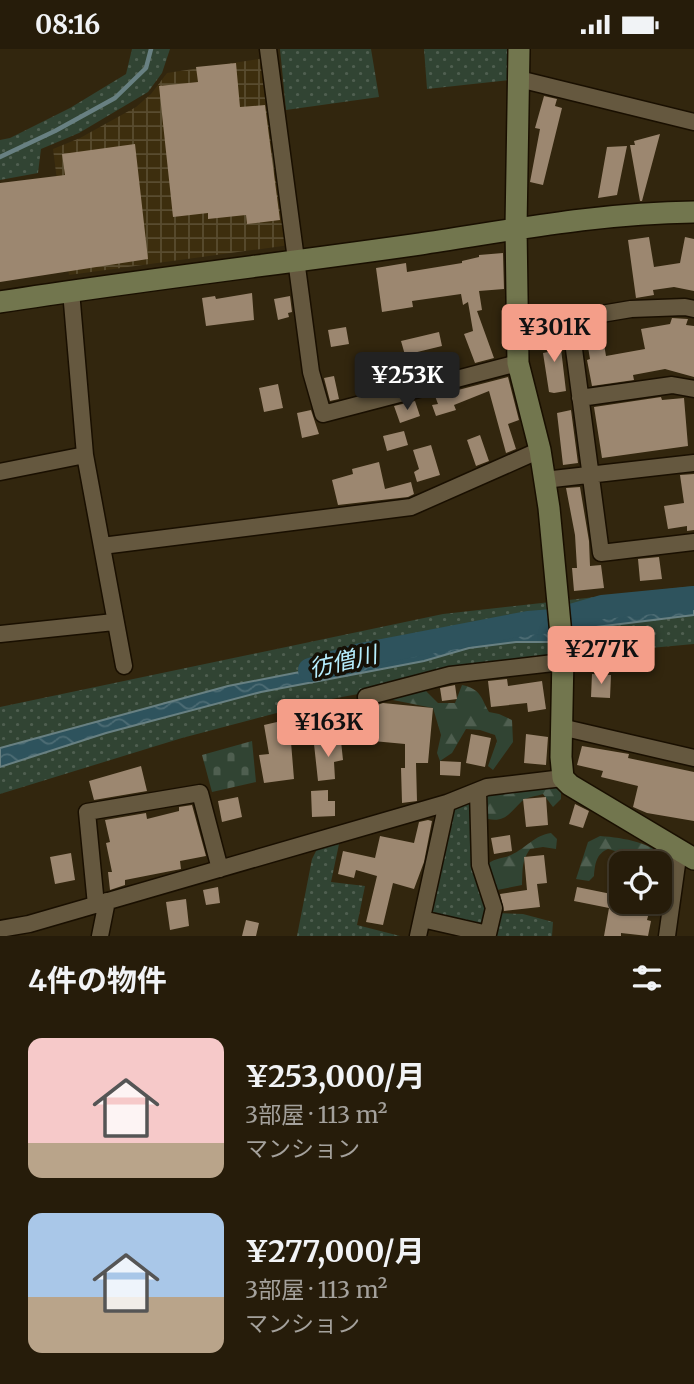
<!DOCTYPE html>
<html lang="ja">
<head>
<meta charset="utf-8">
<style>
	:root { --surface:#261c0a; --page:#2e2513; --text:#f1f3f6; --muted:#a4a19c; --line:#423a2b; --accent:#f49e89 }
	body { margin:0; font-family:Merriweather,"Noto Sans JP",serif; background:var(--page); color:var(--text); height:100vh; display:flex; flex-direction:column; font-size:26px; white-space:nowrap }
	* { box-sizing:border-box; margin:0 }
	p { font-size:23px; color:var(--muted) }
	.icon { flex:none; width:38px; height:38px; fill:none; stroke:currentColor; stroke-width:2; stroke-linecap:round; stroke-linejoin:round }
	.map { position:relative; height:887px; overflow:hidden }
	.side { display:flex; flex-direction:column; background:var(--surface); flex:1 }
	.side>* { flex:none }
	.buttons { position:absolute; left:609px; top:802px; display:grid; gap:14px }
	.buttons a { display:grid; place-items:center; width:63px; height:63px; border-radius:14px; background:var(--surface); box-shadow:0 2px 5px #0004,0 0 0 2px var(--line); font-size:35px }
	.price { position:absolute; translate:-50% -60px; padding:0 16px; border-radius:7px; background:var(--accent); color:#111; font-size:23px; line-height:46px; filter:drop-shadow(0 2px 4px #0008) }
	.price::after { content:''; position:absolute; left:50%; top:42px; width:21px; height:16px; margin-left:-10px; background:inherit; clip-path:polygon(0 0,100% 0,50% 100%) }
	.price.on { background:#222; color:#fff }
	ul { padding:0; list-style:none }
	li { display:flex; align-items:center; gap:21px; height:175px; padding:0 28px }
	li span { display:grid; place-items:center; flex:none; width:196px; height:140px; border-radius:14px; color:#555 }
	li>.icon { margin-inline-start:auto }
	span .icon { width:84px; height:84px; fill:#fffc; stroke-width:1 }
	li b { font-size:30px }
	h2 { display:flex; justify-content:space-between; align-items:center; height:84px; padding:0 28px; font-size:30px }
	.status { display:flex; justify-content:space-between; align-items:center; height:49px; padding:0 35px; background:var(--surface); direction:ltr }
	.status svg { height:19px; fill:currentColor }
	.map>svg:first-child { display:block }
</style>
</head>
<body>
<div class="status"><b>08:16</b><svg viewBox="0 0 49 12"><path d="M0 12V9h3v3zM5 12V6h3v6zM10 12V3h3v9zM15 12V0h3v12zM26 1h20v11H26zM47 4h2v5h-2z"/></svg></div>
<div class="map">
<svg width="694" height="887" viewBox="0 0 694 887">
	<defs>
		<pattern id="industrial-grid" width="8" height="8" patternUnits="userSpaceOnUse" patternTransform="scale(1.75)"><rect width="8" height="8" fill="#3d2e0e"/><path d="M0 4h8M4 0v8" fill="none" stroke="#594c30"/></pattern>
		<pattern id="grass-dots" width="8" height="8" patternUnits="userSpaceOnUse" patternTransform="scale(1.75)"><rect width="8" height="8" fill="#314433"/><path d="M2 2h.1M6 6h.1" fill="none" stroke="#4f5f50" stroke-width="1.8" stroke-linecap="round"/></pattern>
		<pattern id="forest-firs" width="22" height="20" patternUnits="userSpaceOnUse" patternTransform="scale(1.75)"><rect width="22" height="20" fill="#314433"/><path d="M5 1l3.5 6h-7zM16 11l3.5 6h-7z" fill="#4f5f50"/></pattern>
		<pattern id="cemetery-stones" width="16" height="16" patternUnits="userSpaceOnUse" patternTransform="scale(1.75)"><rect width="16" height="16" fill="#314433"/><path d="M2 7V4a2 2 0 0 1 4 0v3zM10 15v-3a2 2 0 0 1 4 0v3z" fill="#4f5f50"/></pattern>
		<pattern id="water-waves" width="16" height="10" patternUnits="userSpaceOnUse" patternTransform="scale(1.75)"><rect width="16" height="10" fill="#2e535d"/><path d="M0 5q4-4 8 0t8 0" fill="none" stroke="#4d6c74"/></pattern>
	</defs>
	<rect width="100%" height="100%" fill="#32260e"/>
	<!-- industrial -->
	<path fill="url(#industrial-grid)" d="M266 9 290 196 69 226 53 100 80 89 136 58 151 45 167 24Z"/>
	<!-- grass -->
	<path fill="url(#grass-dots)" d="M132 0H170L162 24 148 43 79 84 41 100 38 124 0 131V91L10 89 70 59 126 25Z
		M280 0H371L379 48 286 61Z
		M424 0H519V30L427 40Z
		M694 537V595L563 607 326 651 182 689 0 745V658L443 565Z
		M479 746 493 864 523 865 553 873 552 887H469L422 870 447 754Z
		M339 795 331 833 365 837 357 876 400 887H297L312 810 317 800Z"/>
	<!-- forest -->
	<path fill="url(#forest-firs)" d="M462 636C481 640 481 649 489 663L499 665 512 671 513 693 493 721 488 717 497 692 495 686 480 681 466 680 452 704 440 712 437 704 441 686 433 659 388 650 411 640 425 641 438 654H455Z
		M556 739 561 744V750L553 758 543 745C537 747 527 748 522 752 506 768 504 775 479 768L488 745Z
		M551 784 557 790 556 800 543 798 530 800C521 813 523 821 522 836L497 841 492 838 486 817C492 809 502 810 511 806 526 799 535 786 551 784Z
		M600 787C625 789 652 793 670 813L663 818H660V814H621V834L613 835 622 804 608 800C596 805 595 815 594 827L589 832 576 830 588 793Z"/>
	<!-- cemetery -->
	<path fill="url(#cemetery-stones)" d="M252 692 256 733 212 743 202 706Z"/>
	<!-- water -->
	<path fill="url(#water-waves)" stroke="#688082" stroke-width="2" d="M694 549V566L580 580 568 593H516L469 599 424 612 261 643 106 684 0 718V699L228 637 315 620 366 605 494 581 559 571 594 560Z"/>
	<g fill="none" stroke-linecap="round" stroke-linejoin="round">
		<!-- stream -->
		<path stroke="#688082" stroke-width="4.5" d="M0 108 55 82 115 49 146 19 151 0"/>
		<!-- river -->
		<path stroke="#2e535d" stroke-width="24" d="M310 621 356 607 528 574 553 572 602 558 694 549"/>
	</g>
	<!-- building -->
	<path fill="#9c8770" d="M236 14 240 58 265 56 280 171 247 175 246 166 208 170V164L173 168 159 37 198 33 196 18Z
		M544 47 557 50 555 57 562 59 543 136 530 133 540 80 535 79Z
		M660 85 642 152H640L630 96H635L634 92Z
		M135 95 148 210 0 233V134L65 126 62 105Z
		M627 97 617 146 598 149 607 98Z
		M649 188 654 218 680 214 685 188 694 190V242L674 238 653 241 654 246 636 249 628 191Z
		M503 204 504 240 479 242 482 261 477 262 494 309 475 314 464 285 473 282 468 253 463 256 461 245 412 252 413 258 382 263 376 219 406 214 407 223 462 214V212L479 208V206Z
		M252 244 254 271 206 277 202 249 215 247 216 250Z
		M290 247 292 263 288 264 289 268 278 271 274 250Z
		M672 269 688 270 686 276 694 277V328L665 320 633 326 634 331 592 337 587 311 590 310 585 280 601 277 606 307 645 300 641 280 670 275Z
		M346 278 349 295 331 298 328 281Z
		M439 283 442 297 405 306 401 292Z
		M559 283 566 342 554 344 549 343 543 304 548 303 545 285Z
		M392 305 400 334 379 339 372 310Z
		M334 327 339 350 330 352 324 329Z
		M508 328 519 371 508 375 516 400 506 404 489 342 454 356 456 361 436 367 432 356 438 355 435 347Z
		M278 335 283 359 264 363 259 339Z
		M661 348 662 351 684 349 688 397 602 409 594 358Z
		M415 352 420 367 400 374 394 357Z
		M311 361 319 385 302 389 297 364Z
		M571 361 578 414 563 416 557 364Z
		M404 382 408 396 387 402 383 387Z
		M480 386 489 412 476 417 467 391Z
		M431 396 440 426 417 433 414 423 419 420 413 401Z
		M379 413 385 440 411 433 414 445 408 448 338 456 332 431 353 425 352 420Z
		M694 425V481L687 482V477L668 480 664 457 684 454 680 426Z
		M580 438 589 492 590 517 601 516 604 539 574 542 572 519H577L575 486 566 439Z
		M659 508 662 530 640 532 638 510Z
		M592 625 611 626 610 649 591 648Z
		M507 630 508 637 542 632 546 660 528 663 527 654 491 658 488 632Z
		M455 636 457 650 442 652 440 639Z
		M383 654 433 659 428 714H416L417 752 402 754 401 719H405V695L373 692 377 656Z
		M277 673 278 681 312 679 314 692 291 693 294 730 264 734 259 706 269 705 264 676Z
		M471 685 491 689 485 718 466 714Z
		M526 685 548 688 546 716 524 714Z
		M341 692 343 711 334 713 335 730 318 732 314 695Z
		M582 697 629 705 628 709 694 723V772L647 764 633 758 638 737 601 728 603 722 577 716Z
		M440 712 461 713 460 727 440 726Z
		M141 717 147 742 94 751 89 732Z
		M328 741V752H335V767L312 768 311 742Z
		M238 748 242 768 222 773 218 752Z
		M546 748 548 776 526 778 523 750Z
		M575 755 589 762 583 779 569 775Z
		M192 756 206 807 180 812 181 820 125 831V836L110 841 108 823H112L106 794 110 793 105 771 146 764 147 770 179 762V758Z
		M428 771 432 772 424 813 414 840 393 834 383 876 366 873 377 827 356 821 354 829 338 825 343 802 375 809 380 787 414 794 419 773Z
		M510 786 512 802 494 805 491 789Z
		M71 804 75 831 55 835 50 808Z
		M544 806 547 834 537 835 540 858 504 862 500 845 527 841 524 808Z
		M218 838 220 854 206 856 203 841Z
		M577 838 621 847V852H652L647 871 651 872 648 887 621 884V887H604L609 859 574 852Z
		M186 850 189 877 170 881 166 853Z
		M246 871 259 874 256 887H242Z"/>
	<g fill="none" stroke-linecap="round" stroke-linejoin="round">
		<!-- street casing -->
		<g stroke="#190f00" stroke-width="19">
			<path id="street" d="M268 0 311 323 323 365 518 314
				M519 30 694 73
				M71 242 85 406 124 617
				M570 270 601 504 694 493
				M518 279 631 260 685 258 694 260
				M580 349 672 336 694 340
				M0 423 85 406
				M544 431 694 414
				M102 497 411 458 540 401
				M0 585 114 573
				M366 648 450 626 562 613
				M561 678 694 709
				M96 856 87 763 200 744 220 820
				M422 870 488 885 494 859 480 816 478 742
				M0 880 29 875 447 754 487 738 563 729
				M100 887 107 852
				M418 887 447 754
				M667 887 679 801"/>
		</g>
		<!-- secondary casing -->
		<g stroke="#190f00" stroke-width="24">
			<path id="secondary" d="M519 0 516 178 518 314 540 401 549 459 563 607 561 708 563 729 570 736 694 810
				M0 253C140 231 280 215 420 195 513 181 600 164 694 163"/>
		</g>
		<!-- street -->
		<use href="#street" stroke="#65583f" stroke-width="16"/>
		<!-- secondary -->
		<use href="#secondary" stroke="#72764e" stroke-width="21"/>
	</g>
	<g text-anchor="middle" dominant-baseline="central" stroke-width="7" stroke-linejoin="round" paint-order="stroke">
		<!-- water labels -->
		<g font-size="23" font-style="italic" fill="#b6eefe" stroke="#151006">
			<text transform="translate(343 612) rotate(-13)">彷僧川</text>
		</g>
	</g>
</svg>
<div class="buttons">
<a><svg class="icon" aria-label="locate" viewBox="0 0 24 24"><circle cx="12" cy="12" r="6"/><path d="M12 2v4M12 18v4M2 12h4M18 12h4"/></svg></a>
</div>
<b class="price" style="left:554px;top:315px">¥301K</b>
<b class="price on" style="left:407px;top:363px">¥253K</b>
<b class="price" style="left:601px;top:637px">¥277K</b>
<b class="price" style="left:328px;top:710px">¥163K</b>
</div>
<section class="side">
<h2>4件の物件<svg class="icon" aria-label="filters" viewBox="0 0 24 24"><path d="M4 7h16M4 17h16"/><circle cx="9" cy="7" r="2"/><circle cx="15" cy="17" r="2"/></svg></h2>
<ul>
<li><span style="background:linear-gradient(#f6c9c9 75%,#b9a48a 0)"><svg class="icon" aria-label="home" viewBox="0 0 24 24"><path d="M3 11l9-7 9 7M6 9v11h12V9"/></svg></span><div><b>¥253,000/月</b><p>3部屋 · 113 m²</p><p>マンション</p></div></li>
<li><span style="background:linear-gradient(#a9c7e8 60%,#b9a48a 0)"><svg class="icon" aria-label="home" viewBox="0 0 24 24"><path d="M3 11l9-7 9 7M6 9v11h12V9"/></svg></span><div><b>¥277,000/月</b><p>3部屋 · 113 m²</p><p>マンション</p></div></li>
</ul>
</section>
</body>
</html>
